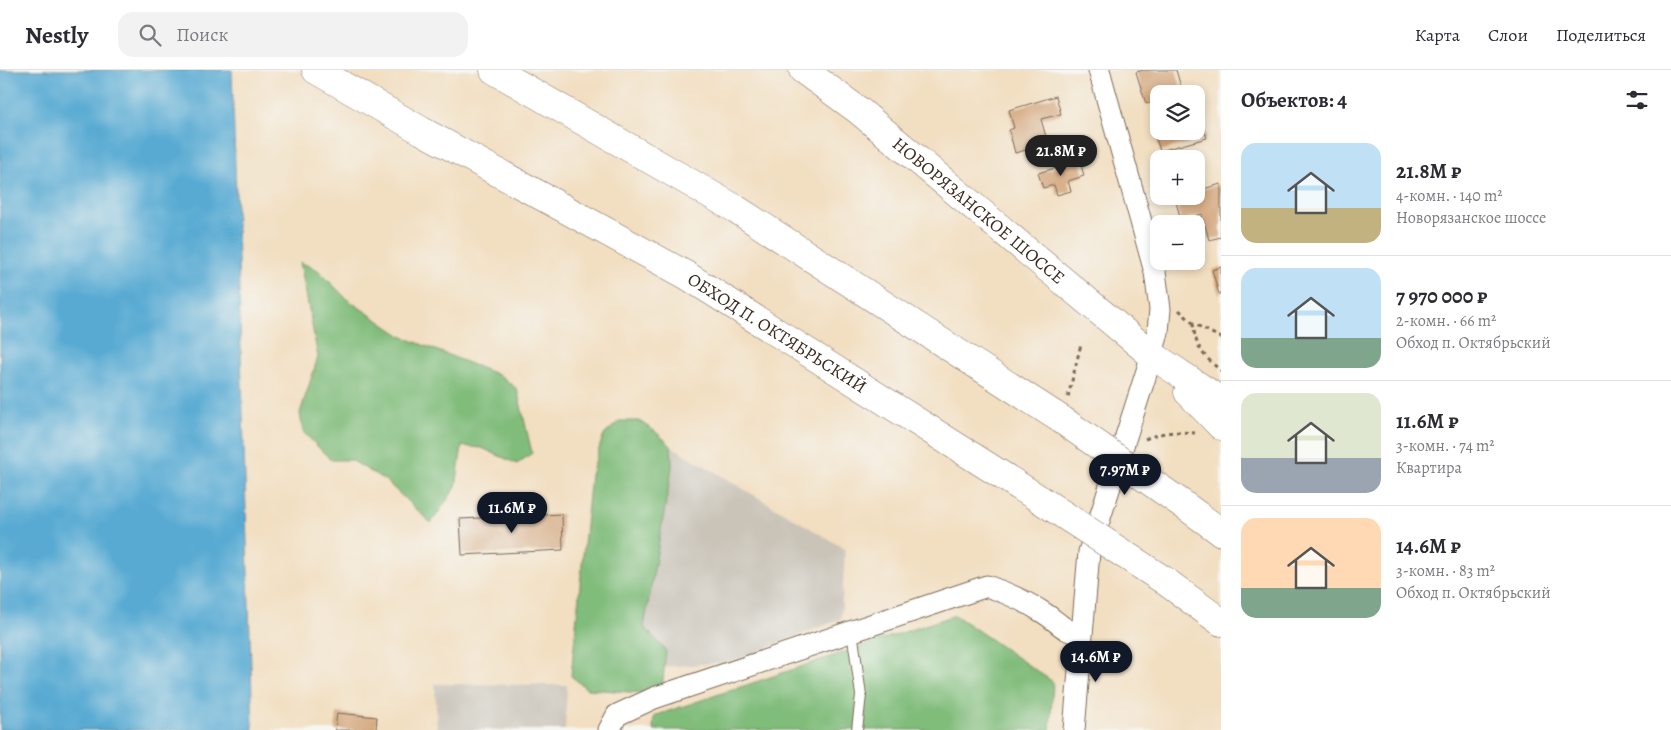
<!DOCTYPE html>
<html lang="ru">
<head>
<meta charset="utf-8">
<style>
	:root { --surface:#fff; --page:#f2f2f3; --text:#2b2b33; --muted:#7c7c81; --line:#e1e1e2; --accent:#111827 }
	body { margin:0; font-family:Alegreya,serif; background:var(--page); color:var(--text); height:100vh; display:flex; flex-direction:column; font-size:19px; white-space:nowrap }
	* { box-sizing:border-box; margin:0 }
	p { font-size:16px; color:var(--muted) }
	.icon { flex:none; width:28px; height:28px; fill:none; stroke:currentColor; stroke-width:2; stroke-linecap:round; stroke-linejoin:round }
	.map { position:relative; flex:1; overflow:hidden }
	.side { display:flex; flex-direction:column; background:var(--surface); width:450px }
	.side>* { flex:none }
	.fabs { position:absolute; left:1150px; top:15px; display:grid; gap:10px }
	.fabs a { display:grid; place-items:center; width:55px; height:55px; border-radius:10px; background:var(--surface); box-shadow:0 2px 8px #0003; font-size:25px }
	.price { position:absolute; translate:-50% -42px; padding:0 11px; border-radius:18px; background:var(--accent); color:#fff; font-size:16px; line-height:32px; filter:drop-shadow(0 1px 2px #0008) }
	.price::after { content:''; position:absolute; left:50%; top:30px; width:15px; height:11px; margin-left:-8px; background:inherit; clip-path:polygon(0 0,100% 0,50% 100%) }
	.price.selected { background:#222; color:#fff }
	ul { padding:0; list-style:none }
	li { display:flex; align-items:center; gap:15px; height:125px; padding:0 20px }
	li+li { border-top:1px solid var(--line) }
	li span { display:grid; place-items:center; flex:none; width:140px; height:100px; border-radius:15px; color:#555 }
	li>.icon { margin-inline-start:auto }
	span .icon { width:60px; height:60px; fill:#fffc; stroke-width:1 }
	li b { font-size:21px }
	h2 { display:flex; justify-content:space-between; align-items:center; height:60px; padding:0 20px; font-size:21px }
	header { display:flex; align-items:center; gap:30px; box-sizing:border-box; height:70px; padding:0 25px; background:var(--surface); border-bottom:1px solid var(--line) }
	header strong { font-size:24px }
	nav { display:flex; gap:28px; margin-inline-start:auto; font-size:18px }
	.search { width:350px; height:45px; background:var(--page); display:flex; align-items:center; gap:12px; box-sizing:border-box; padding:0 18px; border-radius:15px; color:var(--muted); font-size:19px }
	main { display:flex; flex:1; min-height:0 }
	.map>svg:first-child { display:block }
</style>
</head>
<body>
<header>
<strong>Nestly</strong>
<div class="search"><svg class="icon" aria-label="search" viewBox="0 0 24 24"><circle cx="10" cy="10" r="6"/><path d="M15 15l6 6"/></svg>Поиск</div>
<nav><a>Карта</a><a>Слои</a><a>Поделиться</a></nav>
</header>
<main>
<div class="map">
<svg width="1221" height="660" viewBox="0 0 1221 660">
	<rect width="100%" height="100%" fill="#f6f6f2"/>
	<filter id="ink" filterUnits="userSpaceOnUse"><feTurbulence type="fractalNoise" baseFrequency=".02" numOctaves="2"/><feDisplacementMap in="SourceGraphic" scale="10" xChannelSelector="R" yChannelSelector="G"/><feConvolveMatrix kernelMatrix="1 2 1 2 8 2 1 2 1" color-interpolation-filters="sRGB"/></filter>
	<filter id="wash" filterUnits="userSpaceOnUse"><feTurbulence type="fractalNoise" baseFrequency=".0096" numOctaves="4" result="noise"/><feDisplacementMap in="SourceGraphic" scale="20" xChannelSelector="R" yChannelSelector="G"/><feGaussianBlur stdDeviation="1.12" result="paint"/><feColorMatrix in="noise" values="0 0 0 0 0 0 0 0 0 0 0 0 0 0 0 0 0 1.4 0 .05"/><feComposite in="paint" operator="in"/></filter>
	<g filter="url(#wash)">
		<rect width="100%" height="100%" fill="#f2dec0"/>
		<!-- industrial -->
		<path fill="#c9c3b8" d="M671 376 845 479 841 549 730 592 665 597 666 581 644 557 672 397Z
			M435 614 567 615 565 660H437Z"/>
		<!-- forest -->
		<path fill="#80bc7a" stroke="#5e734c" d="M300 192 318 200 348 230 403 267 501 306 517 319 532 383 517 394 482 378 462 376 456 417 431 453 385 410 351 390H331L303 362 300 343 318 287Z
			M619 351H639L656 362 671 376 672 397 644 557 666 581 662 620 644 623 587 619 571 606 591 405 603 366Z
			M955 545 1053 612 1050 660H653L654 646Z"/>
		<!-- water -->
		<path fill="#58aad3" stroke="#4a6a78" d="M0 0H232L253 660H0Z"/>
		<g id="blocks">
			<!-- building -->
			<path fill="#d4a77e" d="M1144 0H1176L1183 24H1159V31L1146 34 1136 2Z
				M1056 26 1061 44 1041 49 1048 74 1015 83 1009 60 1014 58 1009 40Z
				M1200 46 1207 68 1160 81 1155 65 1167 61H1196V47Z
				M1080 91 1084 106 1068 111 1071 121 1057 125 1054 115 1043 118 1038 103Z
				M1221 114V167L1209 170 1202 144 1181 150 1176 132 1197 126 1196 121Z
				M1221 197V224H1219L1212 200Z
				M562 444 563 480 462 485 460 449Z
				M337 643 377 647 376 660H335Z"/>
		</g>
	</g>
	<g filter="url(#ink)">
		<use href="#blocks" fill-opacity="0" stroke="#7b6957" stroke-width="1"/>
		<g fill="none" stroke-linecap="round" stroke-linejoin="round">
			<!-- service casing -->
			<g stroke="#7b6957" stroke-width="12">
				<path id="service" d="M852 561 861 625 857 660"/>
			</g>
			<!-- minor casing -->
			<g stroke="#7b6957" stroke-width="23">
				<path id="minor" d="M609 660 617 645 654 628 987 516C1007 523 1027 532 1044 543 1060 553 1062 561 1082 564
					M1074 660 1089 482 1152 285 1158 262 1160 239 1155 202 1099 0"/>
			</g>
			<!-- primary casing -->
			<g stroke="#7b6957" stroke-width="29">
				<g id="primary">
					<path id="s1" d="M803 0 858 40 1152 285 1221 331"/>
					<path d="M1188 322 1221 356"/>
				</g>
			</g>
			<!-- trunk casing -->
			<g stroke="#7b6957" stroke-width="29">
				<g id="trunk">
					<path id="s2" d="M316 0 422 61 686 205 1041 430"/>
					<path d="M494 0 736 139 1062 350"/>
					<path d="M1181 433 1221 462"/>
					<path d="M1165 511 1221 552"/>
				</g>
			</g>
			<!-- path -->
			<path stroke="#7b6957" stroke-width="3" stroke-dasharray="4 4" stroke-linecap="butt" d="M1179 240 1193 253 1221 268
				M1193 253C1196 279 1202 284 1221 301
				M1068 327 1081 274
				M1145 369C1162 362 1176 361 1195 363"/>
			<!-- service -->
			<use href="#service" stroke="#fff" stroke-width="10"/>
			<!-- minor -->
			<use href="#minor" stroke="#fff" stroke-width="21"/>
			<!-- primary -->
			<use href="#primary" stroke="#fff" stroke-width="28"/>
			<!-- trunk -->
			<use href="#trunk" stroke="#fff" stroke-width="28"/>
			<!-- trunk-bridge casing -->
			<g stroke="#7b6957" stroke-width="29" stroke-linecap="butt">
				<path id="trunk-bridge" d="M1062 350 1181 433
					M1041 430 1165 511"/>
			</g>
			<!-- trunk-bridge -->
			<use href="#trunk-bridge" stroke="#fff" stroke-width="28"/>
		</g>
	</g>
	<g text-anchor="middle" dominant-baseline="central" stroke-width="5" stroke-linejoin="round" paint-order="stroke">
		<!-- street labels -->
		<g font-size="18" fill="#3b2a1e" stroke="#f6f6f2">
			<text stroke="none"><textPath href="#s1" startOffset="225">НОВОРЯЗАНСКОЕ ШОССЕ</textPath></text>
			<text stroke="none"><textPath href="#s2" startOffset="531">ОБХОД П. ОКТЯБРЬСКИЙ</textPath></text>
		</g>
	</g>
</svg>
<div class="fabs">
<a><svg class="icon" aria-label="layers" viewBox="0 0 24 24"><path d="M12 4l9 5-9 5-9-5zM3 14l9 5 9-5"/></svg></a>
<a>+</a>
<a>−</a>
</div>
<b class="price selected" style="left:1061px;top:107px">21.8M ₽</b>
<b class="price" style="left:1125px;top:426px">7.97M ₽</b>
<b class="price" style="left:512px;top:464px">11.6M ₽</b>
<b class="price" style="left:1096px;top:613px">14.6M ₽</b>
</div>
<section class="side">
<h2>Объектов: 4<svg class="icon" aria-label="filters" viewBox="0 0 24 24"><path d="M4 7h16M4 17h16"/><circle cx="9" cy="7" r="2"/><circle cx="15" cy="17" r="2"/></svg></h2>
<ul>
<li><span style="background:linear-gradient(#bfe0f5 65%,#c2b280 0)"><svg class="icon" aria-label="home" viewBox="0 0 24 24"><path d="M3 11l9-7 9 7M6 9v11h12V9"/></svg></span><div><b>21.8M ₽</b><p>4-комн. · 140 m²</p><p>Новорязанское шоссе</p></div></li>
<li><span style="background:linear-gradient(#bfe0f5 70%,#7fa58c 0)"><svg class="icon" aria-label="home" viewBox="0 0 24 24"><path d="M3 11l9-7 9 7M6 9v11h12V9"/></svg></span><div><b>7 970 000 ₽</b><p>2-комн. · 66 m²</p><p>Обход п. Октябрьский</p></div></li>
<li><span style="background:linear-gradient(#dfe7d0 65%,#9aa5b1 0)"><svg class="icon" aria-label="home" viewBox="0 0 24 24"><path d="M3 11l9-7 9 7M6 9v11h12V9"/></svg></span><div><b>11.6M ₽</b><p>3-комн. · 74 m²</p><p>Квартира</p></div></li>
<li><span style="background:linear-gradient(#ffd9b3 70%,#7fa58c 0)"><svg class="icon" aria-label="home" viewBox="0 0 24 24"><path d="M3 11l9-7 9 7M6 9v11h12V9"/></svg></span><div><b>14.6M ₽</b><p>3-комн. · 83 m²</p><p>Обход п. Октябрьский</p></div></li>
</ul>
</section>
</main>
</body>
</html>
